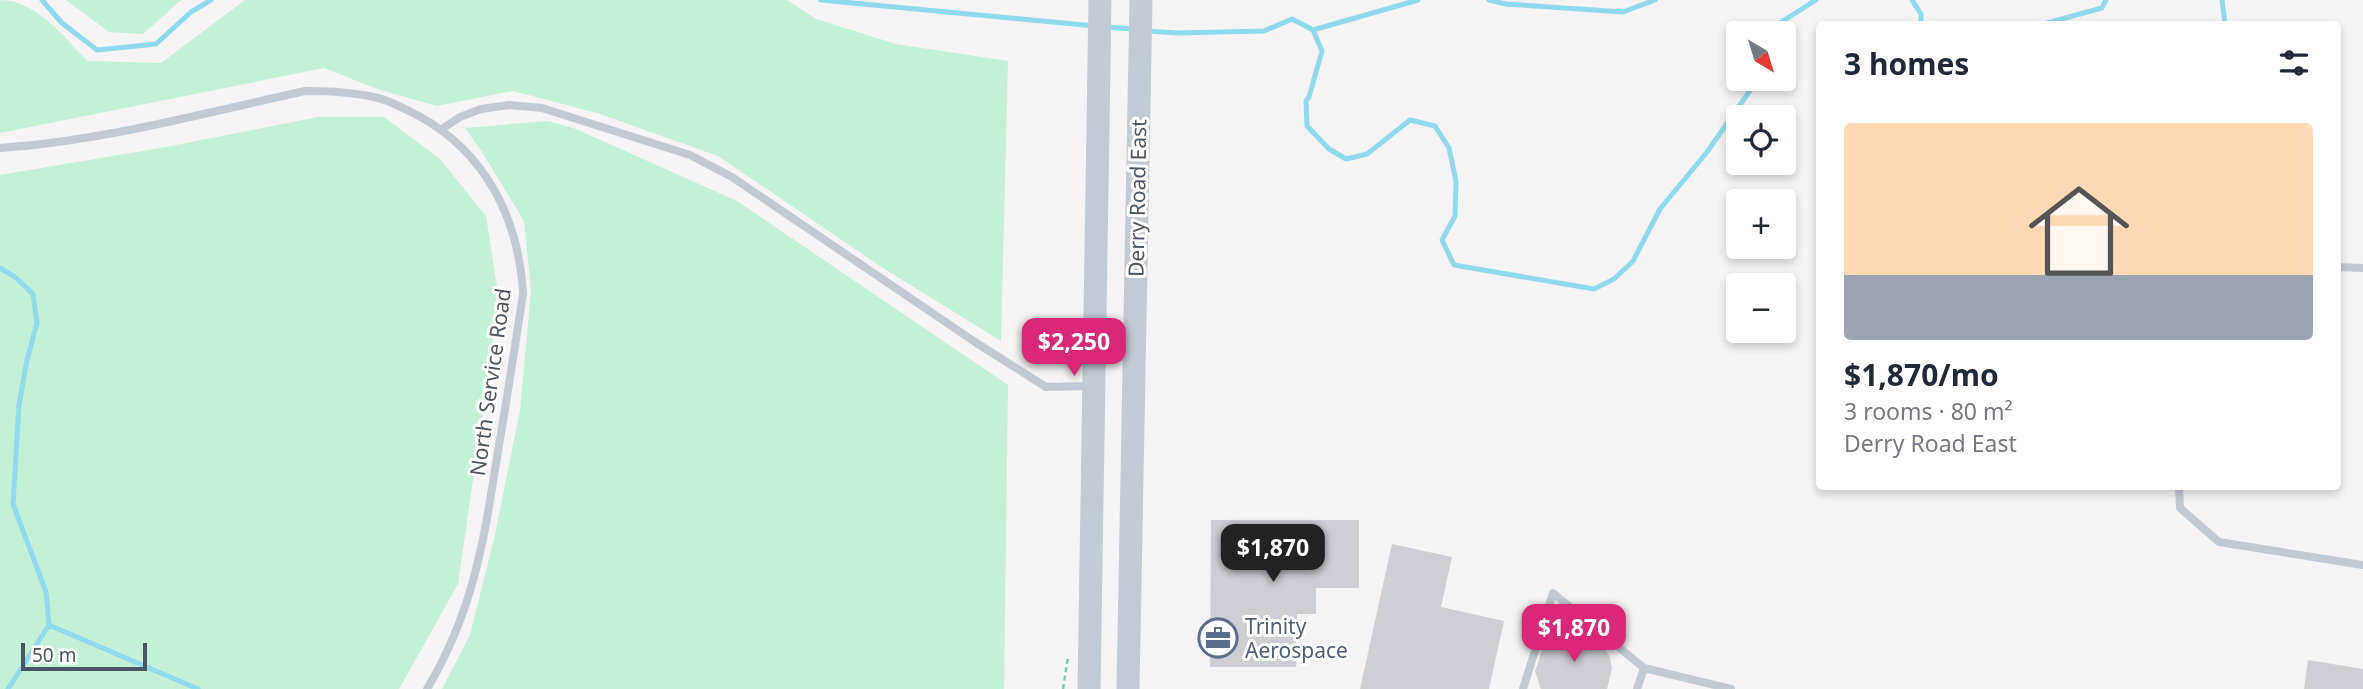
<!DOCTYPE html>
<html lang="en">
<head>
<meta charset="utf-8">
<style>
	:root { --surface:#fff; --page:#f6f6f7; --text:#1f2937; --muted:#747a83; --accent:#db2777 }
	body { margin:0; font-family:"Noto Sans",sans-serif; background:var(--page); color:var(--text); height:100vh; display:flex; flex-direction:column; font-size:26px; white-space:nowrap }
	* { box-sizing:border-box; margin:0 }
	p { font-size:23px; color:var(--muted) }
	.icon { flex:none; width:38px; height:38px; fill:none; stroke:currentColor; stroke-width:2; stroke-linecap:round; stroke-linejoin:round }
	.map { position:relative; flex:1; overflow:hidden }
	.panel { position:absolute; left:1816px; top:21px; width:525px; height:469px; display:flex; flex-direction:column; background:var(--surface); border-radius:7px; box-shadow:0 4px 10px #0003 }
	.panel>* { flex:none }
	.needle { width:46px; rotate:142deg }
	.fabs { position:absolute; left:1726px; top:21px; display:grid; gap:14px }
	.fabs a { display:grid; place-items:center; width:70px; height:70px; border-radius:7px; background:var(--surface); box-shadow:0 4px 10px #0003; font-size:35px }
	.scale { position:absolute; left:21px; bottom:18px; width:126px; box-sizing:border-box; padding-left:7px; border:4px solid #4a5661; border-top:0; font-size:19px; line-height:24px; white-space:nowrap; color:#4a5661; -webkit-text-stroke:5px #fff; paint-order:stroke }
	.price { position:absolute; translate:-50% -60px; padding:0 16px; border-radius:14px; background:var(--accent); color:#fff; font-size:23px; line-height:46px; filter:drop-shadow(0 2px 4px #0008) }
	.price::after { content:''; position:absolute; left:50%; top:42px; width:21px; height:16px; margin-left:-10px; background:inherit; clip-path:polygon(0 0,100% 0,50% 100%) }
	.price.current { background:#222; color:#fff }
	ul { padding:0; list-style:none }
	li { display:grid; align-content:center; gap:14px; height:371px; padding:0 28px }
	li span { display:grid; place-items:center; height:217px; border-radius:7px; color:#555 }
	li>.icon { margin-inline-start:auto }
	span .icon { width:126px; height:126px; fill:#fffc; stroke-width:1 }
	li b { font-size:30px }
	h2 { display:flex; justify-content:space-between; align-items:center; height:84px; padding:0 28px; font-size:30px }
	.map>svg:first-child { display:block }
</style>
</head>
<body>
<div class="map">
<svg width="2363" height="689" viewBox="0 0 2363 689">
	<rect width="100%" height="100%" fill="#f5f3f3"/>
	<!-- green -->
	<path fill="#c3f1d5" d="M0 0C36 0 64 37 87 61L161 63 245 0H787L816 19 896 44 1008 61 1001 341 883 268 718 156 597 113 513 91 437 106 380 90 324 68 0 133Z
		M66 0H181L143 34 109 32Z
		M318 117H384L440 159 486 216 499 299 458 584 399 689H0V175L166 147Z
		M548 121 576 129 737 201 1008 385 1004 689H442L470 635 494 539 520 410 531 291 524 221 482 152 465 128Z"/>
	<g fill="none" stroke-linecap="round" stroke-linejoin="round">
		<!-- stream -->
		<path stroke="#90daee" stroke-width="5" d="M42 0 62 23 97 50 156 44 191 12 211 0
			M821 0 1095 26
			M1489 0 1506 4 1623 12 1655 0
			M1912 0 1921 14V24
			M2222 0 2225 24
			M2043 24 2102 8 2106 0
			M1105 27 1134 29
			M1313 30 1418 0
			M1147 31 1177 33 1264 31 1292 19 1313 30 1322 51 1309 97 1306 101 1307 126 1329 149 1346 159 1367 154 1410 120 1435 126 1449 148 1456 181 1455 216 1442 240 1454 265 1594 289 1614 279 1633 261 1660 209 1707 152 1751 89 1753 79
			M1764 33 1816 0
			M0 268 15 277 33 294 37 323 27 360 19 405 13 504 46 592 49 625 8 689
			M49 625 198 689"/>
	</g>
	<!-- building -->
	<path fill="#cdcfd5" d="M1211 520H1359V588H1316V614H1297L1296 667H1210Z
		M1392 544 1452 557 1441 607 1504 621 1489 689H1360Z
		M1573 632 1596 639 1604 647 1610 657 1612 669 1607 689H1541L1535 671 1543 648 1550 640Z
		M2308 660 2363 669V689H2304Z"/>
	<g fill="none" stroke-linecap="round" stroke-linejoin="round">
		<!-- path -->
		<path stroke="#7ad0a6" stroke-width="2.5" stroke-dasharray="5 3.5" stroke-linecap="butt" d="M1063 689 1068 657"/>
		<!-- service -->
		<path stroke="#c1cad2" stroke-width="8" d="M442 129 460 117 481 109 509 105 542 108 690 155 732 177 975 342 1046 387 1092 386
			M0 148C103 141 204 113 305 91 329 91 351 92 374 97 389 100 405 109 419 116 486 153 519 219 523 294 515 346 507 399 498 451 484 540 474 610 427 689
			M2338 267 2363 268
			M2179 486 2180 508 2219 542 2363 565
			M1523 689 1553 593 1644 668 1731 689
			M1637 689 1644 668"/>
		<!-- secondary -->
		<path stroke="#c1cbd6" stroke-width="23" d="M1089 689 1100 0
			M1128 689 1141 0"/>
	</g>
	<!-- icons -->
	<defs>
		<g id="office-ring" transform="scale(2.0125)"><circle r="9.5" fill="#fff" stroke="#5c6f8a" stroke-width="1.5"/><path d="M-6-3h4V-5.5h4V-3h4V5H-6ZM-1-4.5V-3h2v-1.5ZM-6 0V1H6V0Z" fill="#5c6f8a"/></g>
	</defs>
	<g fill-rule="evenodd">
		<use href="#office-ring" x="1218" y="638"/>
	</g>
	<g text-anchor="middle" dominant-baseline="central" stroke-width="6" stroke-linejoin="round" paint-order="stroke">
		<!-- street labels -->
		<g font-size="21" fill="#4a5661" stroke="#fff">
			<text transform="translate(1137 198) rotate(-89)">Derry Road East</text>
			<text transform="translate(490 382) rotate(-82)">North Service Road</text>
		</g>
		<!-- service labels -->
		<g font-size="21" fill="#4e5e75" stroke="#fff" text-anchor="start">
			<text x="1245" y="626">Trinity<tspan x="1245" dy="24">Aerospace</tspan></text>
		</g>
	</g>
</svg>
<div class="fabs">
<a><svg class="needle" viewBox="-14 -14 28 28"><path d="M0-13l5 13h-10z" fill="#e53935"/><path d="M0 13l5-13h-10z" fill="#747a83"/></svg></a>
<a><svg class="icon" aria-label="locate" viewBox="0 0 24 24"><circle cx="12" cy="12" r="6"/><path d="M12 2v4M12 18v4M2 12h4M18 12h4"/></svg></a>
<a>+</a>
<a>−</a>
</div>
<div class="scale">50 m</div>
<b class="price" style="left:1074px;top:378px">$2,250</b>
<b class="price current" style="left:1273px;top:584px">$1,870</b>
<b class="price" style="left:1574px;top:664px">$1,870</b>
<section class="panel">
<h2>3 homes<svg class="icon" aria-label="filters" viewBox="0 0 24 24"><path d="M4 7h16M4 17h16"/><circle cx="9" cy="7" r="2"/><circle cx="15" cy="17" r="2"/></svg></h2>
<ul>
<li><span style="background:linear-gradient(#ffd9b3 70%,#9aa5b1 0)"><svg class="icon" aria-label="home" viewBox="0 0 24 24"><path d="M3 11l9-7 9 7M6 9v11h12V9"/></svg></span><div><b>$1,870/mo</b><p>3 rooms · 80 m²</p><p>Derry Road East</p></div></li>
</ul>
</section>
</div>
</body>
</html>
